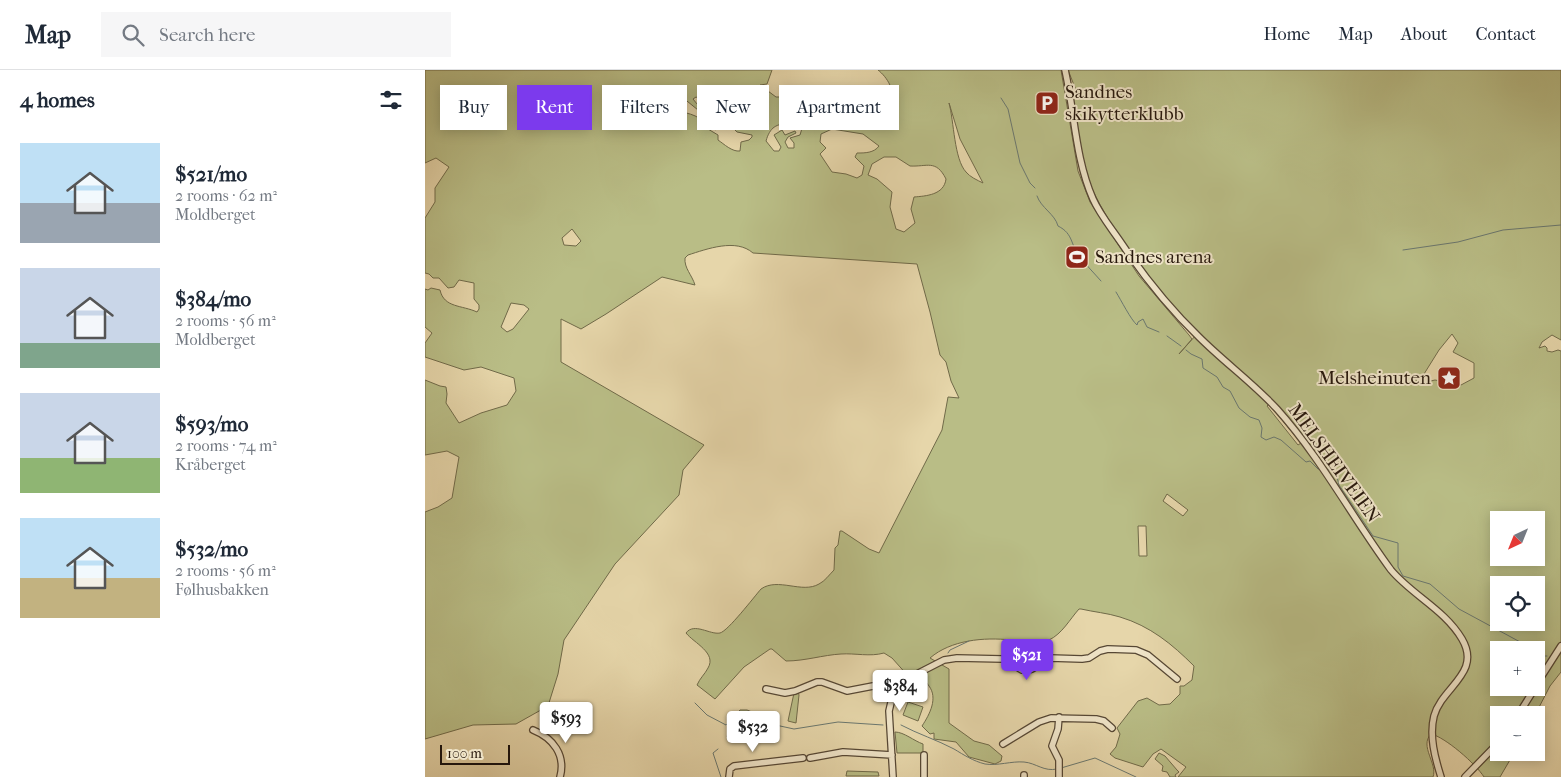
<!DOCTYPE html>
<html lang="en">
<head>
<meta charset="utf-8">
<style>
	:root { --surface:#fff; --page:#f6f6f7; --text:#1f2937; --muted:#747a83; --line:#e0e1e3; --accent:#7c3aed }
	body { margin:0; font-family:"IM FELL French Canon",serif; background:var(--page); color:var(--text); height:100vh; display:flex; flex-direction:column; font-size:19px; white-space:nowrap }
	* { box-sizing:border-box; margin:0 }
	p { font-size:16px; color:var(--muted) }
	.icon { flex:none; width:28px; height:28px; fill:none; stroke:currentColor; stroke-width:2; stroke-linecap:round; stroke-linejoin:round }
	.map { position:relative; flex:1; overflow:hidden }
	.sheet { display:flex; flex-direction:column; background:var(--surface); width:425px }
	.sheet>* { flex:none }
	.top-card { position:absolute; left:15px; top:15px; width:475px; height:45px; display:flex; gap:10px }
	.needle { width:32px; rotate:223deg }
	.buttons { position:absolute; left:1065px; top:441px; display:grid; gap:10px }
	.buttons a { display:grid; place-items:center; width:55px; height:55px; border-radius:0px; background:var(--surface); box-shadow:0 2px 12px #0003; font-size:25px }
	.scale { position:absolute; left:15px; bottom:12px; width:70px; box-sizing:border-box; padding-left:5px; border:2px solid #26170c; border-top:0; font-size:14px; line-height:18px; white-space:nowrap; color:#26170c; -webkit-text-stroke:4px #efe4c8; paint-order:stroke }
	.price { position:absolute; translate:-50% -42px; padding:0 11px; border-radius:5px; background:#fff; color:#222; font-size:16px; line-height:32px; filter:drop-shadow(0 1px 2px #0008) }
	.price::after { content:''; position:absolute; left:50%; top:30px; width:15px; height:11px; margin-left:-8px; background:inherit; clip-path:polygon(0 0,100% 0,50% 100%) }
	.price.on { background:var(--accent); color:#fff }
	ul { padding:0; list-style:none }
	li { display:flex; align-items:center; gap:15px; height:125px; padding:0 20px }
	li span { display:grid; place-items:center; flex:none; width:140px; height:100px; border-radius:0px; color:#555 }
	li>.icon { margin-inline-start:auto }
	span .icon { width:60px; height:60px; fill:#fffc; stroke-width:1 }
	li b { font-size:21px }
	h2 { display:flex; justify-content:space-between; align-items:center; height:60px; padding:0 20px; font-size:21px }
	.tag { padding:0 18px; border-radius:0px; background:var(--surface); box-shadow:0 2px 12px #0003; font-size:18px; line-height:45px }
	.tag.on { background:var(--accent); color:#fff }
	header { display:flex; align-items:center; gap:30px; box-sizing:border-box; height:70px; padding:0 25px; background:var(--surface); border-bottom:1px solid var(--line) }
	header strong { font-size:24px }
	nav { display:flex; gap:28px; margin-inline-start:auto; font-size:18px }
	.search { width:350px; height:45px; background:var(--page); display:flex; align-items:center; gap:12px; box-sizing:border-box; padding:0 18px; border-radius:0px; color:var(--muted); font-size:19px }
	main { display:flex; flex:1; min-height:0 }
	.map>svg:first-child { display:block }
</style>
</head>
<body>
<header>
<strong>Map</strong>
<div class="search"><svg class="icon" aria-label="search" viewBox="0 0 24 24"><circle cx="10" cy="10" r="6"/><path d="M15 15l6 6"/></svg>Search here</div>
<nav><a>Home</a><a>Map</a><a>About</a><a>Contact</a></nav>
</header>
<main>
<section class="sheet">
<h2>4 homes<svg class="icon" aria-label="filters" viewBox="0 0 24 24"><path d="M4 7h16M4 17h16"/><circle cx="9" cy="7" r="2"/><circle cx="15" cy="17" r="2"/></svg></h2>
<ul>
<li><span style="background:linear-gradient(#bfe0f5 60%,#9aa5b1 0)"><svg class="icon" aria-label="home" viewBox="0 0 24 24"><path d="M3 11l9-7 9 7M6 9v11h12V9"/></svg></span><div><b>$521/mo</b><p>2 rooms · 62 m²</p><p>Moldberget</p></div></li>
<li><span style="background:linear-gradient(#c9d6e8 75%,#7fa58c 0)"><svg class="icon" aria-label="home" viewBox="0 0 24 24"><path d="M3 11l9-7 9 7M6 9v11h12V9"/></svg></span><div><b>$384/mo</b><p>2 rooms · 56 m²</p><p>Moldberget</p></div></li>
<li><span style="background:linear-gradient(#c9d6e8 65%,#8fb573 0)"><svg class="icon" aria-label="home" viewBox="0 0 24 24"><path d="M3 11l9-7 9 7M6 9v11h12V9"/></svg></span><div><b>$593/mo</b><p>2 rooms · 74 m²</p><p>Kråberget</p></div></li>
<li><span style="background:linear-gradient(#bfe0f5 60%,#c2b280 0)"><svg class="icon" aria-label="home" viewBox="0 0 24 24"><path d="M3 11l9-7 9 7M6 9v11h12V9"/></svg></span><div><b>$532/mo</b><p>2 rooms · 56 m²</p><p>Følhusbakken</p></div></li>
</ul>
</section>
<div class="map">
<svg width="1136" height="707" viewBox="0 0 1136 707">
	<rect width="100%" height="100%" fill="#e6d6aa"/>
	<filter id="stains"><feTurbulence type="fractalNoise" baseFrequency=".004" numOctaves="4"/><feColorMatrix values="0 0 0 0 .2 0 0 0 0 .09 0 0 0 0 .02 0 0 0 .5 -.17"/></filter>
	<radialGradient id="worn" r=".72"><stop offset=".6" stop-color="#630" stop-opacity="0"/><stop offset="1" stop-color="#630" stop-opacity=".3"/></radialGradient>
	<!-- green -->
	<path fill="#b9bd86" stroke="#706a49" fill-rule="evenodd" d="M0 0H347L342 14 335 15 351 27H359L388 37 423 40 464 33C472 22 462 7 453 0H636L653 101 665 132 714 206 764 265 767 269 754 284 771 265C730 218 683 160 659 101L647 22 651 20 643 0H1136V270L1127 265 1117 272 1114 278 1120 276 1122 278V281L1127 282 1133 280 1136 281V602L1125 616 1110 645H1074V682L1089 683 1075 707H1059C1051 694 1020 667 1006 664 994 676 1013 694 1008 707H753L761 697 736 679 728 684 718 697 690 688 685 684 691 677 695 664 692 658 713 631 722 628 734 635 745 634 755 624V616H759L767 610 769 596C747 574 725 556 695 547 682 543 669 542 656 539H654C645 549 637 564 624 570 613 575 598 571 586 570 559 567 526 570 505 588L524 599V653L549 671 564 675 577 686 576 691 570 694 544 687 531 672 509 669V663L505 664 497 656C505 644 513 628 504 616 497 606 497 606 484 607L467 588 459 583C445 587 430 583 416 584 398 585 380 591 361 591L347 579H345L319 597 290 629 272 615C275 608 280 604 283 598 292 583 269 573 261 563 269 552 285 565 295 563 303 561 329 527 336 519 353 507 377 524 394 514 400 511 404 505 409 500L410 478 413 475 415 461H417L444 479 454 483 517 360 523 327 534 328 526 311 521 292 515 285 505 242 492 194 328 183C311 168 282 179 263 185L260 188C259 198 267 205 270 215L237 207 181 244 156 259 136 249V292L279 375 258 400 254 425 190 494 139 570 133 604 123 636 91 654 48 655 0 669V442L13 437 27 428 34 387 22 381 0 385V310L15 316 21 317 22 324 21 333 34 353 56 343 82 335 91 321 89 308 56 297 39 300 0 287V273L7 263 0 257V219L3 220 6 218 15 220C19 238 37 235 52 242L54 239V235L49 229V213L34 210 29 217 23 218 14 208H8L4 204 0 203V148L10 132V118L24 97 11 88 0 93ZM305 19 320 26 335 36 332 42 321 49 310 46 301 51C288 47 276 40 268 29L271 27 293 37 295 22ZM248 23 257 27 273 40 281 50H288L293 53 292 55H283L291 60 295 56 305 55 312 62 327 65V67L324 70 316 72 315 81C307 82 299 74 293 70V65L283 59C278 46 264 43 251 41L247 36V32L243 24ZM524 33 535 69 558 113C552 110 545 107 541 102 529 89 529 51 524 33ZM365 53 378 55 375 65 365 68 369 73V78H363L360 72 363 67 371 63 370 61 360 65 357 60 349 65 356 77 354 81H349L341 71C345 57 351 54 365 53ZM407 59 438 64 454 76C449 83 440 83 432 83L430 87 439 96 437 105 432 108 421 104 407 102 395 84 401 78 395 72 396 64ZM459 87H471L485 96C502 97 511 89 521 109 519 125 501 126 489 127L486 139 490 153 479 162 471 159 465 137 467 122 452 109 443 105 447 94ZM147 159 156 171 151 176 139 175 137 168ZM86 233 99 235 104 239 88 259 82 262 76 257ZM1027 264 1033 273 1028 282 1049 293V308L1036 315 1010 310 992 314 991 309 999 304 1014 280ZM844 334 876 373 873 375 842 336ZM742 424 763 440 758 446 738 431ZM1074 450H1111V488H1074ZM713 456H721L722 486H714ZM1074 515H1111V552H1074ZM1074 580H1111V618H1074Z
		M373 622 374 625 371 653 363 651 369 623Z
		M483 632 498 637 493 651 478 645Z
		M315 640H322L327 642 328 648 307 649Z
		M470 662C479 662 489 671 498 674V683H472Z
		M734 683 740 686 752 700 754 702 750 705 751 707H745L742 702 737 701 738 696 730 689Z
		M422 701 453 702 454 706H421Z"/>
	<!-- water -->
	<path fill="#98b7b1" stroke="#6a776f" d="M320 648 321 650 323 648 326 649 327 652 324 656 313 659 309 657 310 650Z"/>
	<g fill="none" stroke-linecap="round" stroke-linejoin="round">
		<!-- stream -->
		<path stroke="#6a776f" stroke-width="1" d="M576 28 583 39 595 93 605 113 610 118
			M612 126C616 138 630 144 633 156 649 164 645 175 655 187 661 195 669 203 676 211
			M978 180 1033 172 1078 160 1136 155
			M691 222C696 230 706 250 712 255L713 252 718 249 722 257 734 262
			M742 266 756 276
			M761 280 766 284 777 289 778 298 792 307 798 317 805 321 814 338 825 347 834 350 837 358 836 367 841 370 849 367 856 370 881 392 885 391 893 399H895
			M902 399 911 403 914 415 948 466 973 473V497L978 506 1005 514 1034 539 1110 580
			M1111 581 1116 586H1122
			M523 583 525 580 544 571
			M270 633 282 645 301 655 306 650H309
			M326 651H332L369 659 413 652 458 655
			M476 655C493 664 512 670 529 679 539 685 548 691 560 694 573 696 586 691 599 692 611 693 619 702 632 699
			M302 666 309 657
			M293 679 288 683 296 707
			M636 698 670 688 711 707"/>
		<!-- minor casing -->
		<g stroke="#564734" stroke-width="8">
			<path id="minor" d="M640 0C650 44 650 88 668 129 675 145 687 159 697 174 720 208 745 239 774 267 799 292 828 313 852 339 896 388 927 447 966 500 987 525 1020 540 1037 569 1057 603 1017 617 1009 646 1004 666 1010 688 1016 707
				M1111 615 1136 576
				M341 619 360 623 370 621 392 612H397L422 621 448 616 468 624
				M1093 645 1110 618
				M634 647 633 659 627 676 634 690V707
				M108 660C128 668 141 685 135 707
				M578 674 614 652 626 648 671 649 679 651 687 658
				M385 688 418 682 467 685
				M304 707 305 699 309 696 378 688
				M468 707 464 641 468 624 482 609 519 590 532 588 578 589 597 600H603L607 599 625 588 657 589 664 588 675 581 683 579 711 580 723 585 752 609
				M499 707V685
				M599 707V705
				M1040 707 1074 672"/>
		</g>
		<!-- minor -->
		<use href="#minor" stroke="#efe4c8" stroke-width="5.5"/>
	</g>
	<!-- icons -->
	<defs>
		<g id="parking-square" transform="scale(1.25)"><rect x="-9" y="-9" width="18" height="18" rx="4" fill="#8f2418" stroke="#efe4c8"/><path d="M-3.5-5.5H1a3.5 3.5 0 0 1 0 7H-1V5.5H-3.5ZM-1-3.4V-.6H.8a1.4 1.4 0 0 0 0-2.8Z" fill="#fff"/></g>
		<g id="stadium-square" transform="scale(1.25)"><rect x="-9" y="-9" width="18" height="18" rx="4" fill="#8f2418" stroke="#efe4c8"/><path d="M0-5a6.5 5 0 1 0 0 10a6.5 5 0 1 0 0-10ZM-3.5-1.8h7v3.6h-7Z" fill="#fff"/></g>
		<g id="sight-square" transform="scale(1.25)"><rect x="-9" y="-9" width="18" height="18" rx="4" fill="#8f2418" stroke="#efe4c8"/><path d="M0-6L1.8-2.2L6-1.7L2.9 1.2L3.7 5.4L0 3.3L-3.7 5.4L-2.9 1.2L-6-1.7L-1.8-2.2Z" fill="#fff"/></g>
	</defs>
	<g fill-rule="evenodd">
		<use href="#parking-square" x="622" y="33"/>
		<use href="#stadium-square" x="652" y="187"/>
		<use href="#sight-square" x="1024" y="308"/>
	</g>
	<g text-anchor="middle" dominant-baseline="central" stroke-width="4" stroke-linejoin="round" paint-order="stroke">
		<!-- poi labels -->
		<g font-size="19" fill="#26170c" stroke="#efe4c8" text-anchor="start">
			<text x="640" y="22">Sandnes<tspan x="640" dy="22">skikytterklubb</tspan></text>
			<text x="670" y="187">Sandnes arena</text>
			<text x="1006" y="308" text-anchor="end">Melsheinuten</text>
		</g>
		<!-- street labels -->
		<g font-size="19" fill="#26170c" stroke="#efe4c8">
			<text transform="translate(909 393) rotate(54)">MELSHEIVEIEN</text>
		</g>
	</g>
	<rect width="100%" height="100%" filter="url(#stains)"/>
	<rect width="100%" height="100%" fill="url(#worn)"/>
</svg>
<div class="buttons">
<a><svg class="needle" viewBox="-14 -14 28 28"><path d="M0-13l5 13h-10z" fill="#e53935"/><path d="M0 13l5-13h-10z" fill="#747a83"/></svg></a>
<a><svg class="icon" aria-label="locate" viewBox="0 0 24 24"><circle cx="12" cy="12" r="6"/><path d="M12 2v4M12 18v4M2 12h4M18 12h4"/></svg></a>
<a>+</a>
<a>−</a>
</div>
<div class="scale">100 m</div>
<b class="price on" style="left:602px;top:611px">$521</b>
<b class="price" style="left:475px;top:642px">$384</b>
<b class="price" style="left:141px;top:674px">$593</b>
<b class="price" style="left:328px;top:683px">$532</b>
<div class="top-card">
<a class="tag">Buy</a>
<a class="tag on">Rent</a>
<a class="tag">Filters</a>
<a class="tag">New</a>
<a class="tag">Apartment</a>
</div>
</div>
</main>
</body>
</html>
